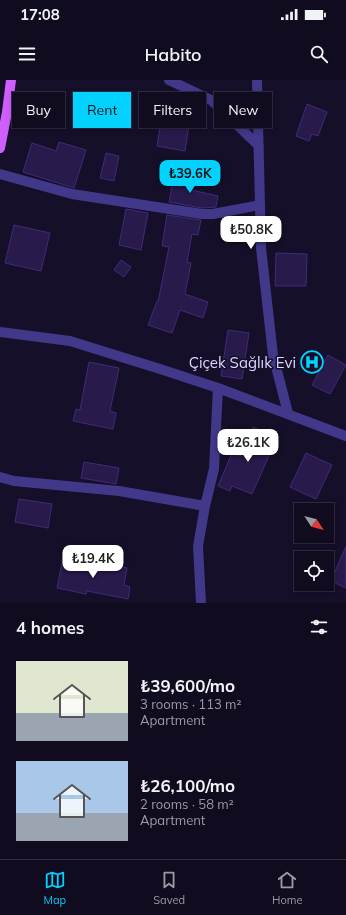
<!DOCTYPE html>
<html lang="en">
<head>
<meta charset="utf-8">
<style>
	:root { --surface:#100b1f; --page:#191428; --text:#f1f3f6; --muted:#9c9ba4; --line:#302b3d; --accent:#03d2ff }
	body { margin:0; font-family:Mulish,sans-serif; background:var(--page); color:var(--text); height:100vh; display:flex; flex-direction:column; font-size:15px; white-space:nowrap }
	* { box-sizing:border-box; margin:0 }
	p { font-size:13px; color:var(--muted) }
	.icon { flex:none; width:22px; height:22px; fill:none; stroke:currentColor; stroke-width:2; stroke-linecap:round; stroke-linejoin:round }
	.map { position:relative; height:523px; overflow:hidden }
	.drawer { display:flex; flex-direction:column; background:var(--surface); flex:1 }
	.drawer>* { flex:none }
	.banner { position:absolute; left:12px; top:12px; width:322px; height:36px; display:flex; gap:8px }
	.needle { width:26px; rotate:126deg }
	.buttons { position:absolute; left:294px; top:423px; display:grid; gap:8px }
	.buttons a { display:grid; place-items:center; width:40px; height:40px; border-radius:0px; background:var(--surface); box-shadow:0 2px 6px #0003,0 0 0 1px var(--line); font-size:20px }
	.price { position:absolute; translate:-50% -34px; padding:0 9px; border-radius:8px; background:#fff; color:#222; font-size:13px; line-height:26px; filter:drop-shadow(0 1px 2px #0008) }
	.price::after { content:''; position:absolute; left:50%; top:24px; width:12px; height:9px; margin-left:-6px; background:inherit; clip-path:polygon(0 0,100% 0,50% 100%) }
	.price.active { background:var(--accent); color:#111 }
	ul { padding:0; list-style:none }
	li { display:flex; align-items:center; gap:12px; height:100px; padding:0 16px }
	li span { display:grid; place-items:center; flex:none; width:112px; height:80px; border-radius:0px; color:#555 }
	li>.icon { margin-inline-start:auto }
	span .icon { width:48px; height:48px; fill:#fffc; stroke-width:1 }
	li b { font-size:17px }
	h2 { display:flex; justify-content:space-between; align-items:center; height:48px; padding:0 16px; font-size:17px }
	.pill { padding:0 14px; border-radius:0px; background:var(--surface); box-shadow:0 2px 6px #0003,0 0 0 1px var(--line); font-size:14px; line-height:36px }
	.pill.active { background:var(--accent); color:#111 }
	.status { display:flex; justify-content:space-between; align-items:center; height:28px; padding:0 20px; background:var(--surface); direction:ltr }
	.status svg { height:11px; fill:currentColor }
	header { display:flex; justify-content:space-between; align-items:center; height:52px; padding:0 16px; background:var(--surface); font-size:18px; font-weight:600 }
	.tab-bar { display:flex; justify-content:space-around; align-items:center; height:56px; border-top:1px solid var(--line); background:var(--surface); font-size:11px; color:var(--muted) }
	.tab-bar a { display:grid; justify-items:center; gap:2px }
	.tab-bar .active { color:var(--accent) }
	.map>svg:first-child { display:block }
</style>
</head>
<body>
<div class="status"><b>17:08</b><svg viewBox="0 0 49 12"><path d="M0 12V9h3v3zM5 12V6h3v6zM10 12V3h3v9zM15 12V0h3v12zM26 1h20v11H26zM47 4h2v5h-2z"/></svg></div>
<header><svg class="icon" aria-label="menu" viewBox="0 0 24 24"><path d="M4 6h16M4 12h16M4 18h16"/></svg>Habito<svg class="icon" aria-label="search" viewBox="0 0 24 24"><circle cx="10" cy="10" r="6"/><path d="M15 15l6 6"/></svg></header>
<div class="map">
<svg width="346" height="523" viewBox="0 0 346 523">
	<rect width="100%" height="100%" fill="#150f29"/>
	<!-- building -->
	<path fill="#281a4b" stroke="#402b78" d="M307 24 327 32 318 56 312 54 309 61 296 56Z
		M162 35 190 39 185 71 157 66Z
		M59 62 86 70 74 108 23 92 32 63 56 71Z
		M106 73 119 76 114 101 100 98Z
		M175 91 190 93 187 109 218 116 216 127 202 128 169 122Z
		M126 129 148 133 141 170 119 165Z
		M167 135 201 140 198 155 192 154 187 182 191 183 185 214 208 222 203 238 180 230 172 253 148 245 157 221 158 222 169 167 162 166Z
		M14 145 50 153 41 191 5 183Z
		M276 173 307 174 306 206H275Z
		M121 180 131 187 124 197 114 190Z
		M228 250 249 253 242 299 221 296Z
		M328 275 346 285 330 314 312 305Z
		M89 282 119 288 110 331 116 333 113 349 73 341 76 329 80 330Z
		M253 347 277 358 252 414 232 406 230 411 218 406 232 373 240 376Z
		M306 373 332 385 316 419 290 407Z
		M84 382 119 388 116 404 81 398Z
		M19 419 52 424 48 448 15 442Z
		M346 466V508L331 501Z
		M63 478 107 487 108 483 127 488 124 505 130 507 128 519 87 511 86 514 57 508Z"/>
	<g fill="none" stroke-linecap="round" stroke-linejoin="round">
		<!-- minor -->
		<path stroke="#41388a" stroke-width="10" d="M169 0 211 20 259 66
			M257 0 261 168 273 275 288 333
			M0 94 72 114 202 134H213L260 125
			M0 252 70 261 160 289 218 308 346 356
			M0 397 14 401 119 411 205 426
			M201 523 198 466 205 426 214 389 218 308"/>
		<!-- major -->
		<path stroke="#cf5eff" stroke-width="10" d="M0 68 7 32 11 0"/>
	</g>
	<!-- icons -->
	<defs>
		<g id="hospital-ring" transform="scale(1.15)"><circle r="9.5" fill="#150f29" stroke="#03d2ff" stroke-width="1.5"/><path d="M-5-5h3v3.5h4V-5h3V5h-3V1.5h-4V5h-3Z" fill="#03d2ff"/></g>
	</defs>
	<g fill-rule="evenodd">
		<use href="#hospital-ring" x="312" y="282"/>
	</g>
	<g text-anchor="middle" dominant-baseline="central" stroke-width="3" stroke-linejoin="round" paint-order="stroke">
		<!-- poi labels -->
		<g font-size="15" fill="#dfd7ff" stroke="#150f29" text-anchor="end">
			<text x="296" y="282">Çiçek Sağlık Evi</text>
		</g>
	</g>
</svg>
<div class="buttons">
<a><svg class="needle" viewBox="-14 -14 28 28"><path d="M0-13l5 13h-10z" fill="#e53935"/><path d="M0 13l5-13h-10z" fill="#9c9ba4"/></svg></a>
<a><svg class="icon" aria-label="locate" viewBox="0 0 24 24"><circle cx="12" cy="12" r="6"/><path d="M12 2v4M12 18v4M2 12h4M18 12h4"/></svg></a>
</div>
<b class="price active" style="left:190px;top:114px">₺39.6K</b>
<b class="price" style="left:251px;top:170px">₺50.8K</b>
<b class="price" style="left:248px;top:383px">₺26.1K</b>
<b class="price" style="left:93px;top:499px">₺19.4K</b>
<div class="banner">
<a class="pill">Buy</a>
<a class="pill active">Rent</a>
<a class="pill">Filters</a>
<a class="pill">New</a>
</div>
</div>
<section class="drawer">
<h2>4 homes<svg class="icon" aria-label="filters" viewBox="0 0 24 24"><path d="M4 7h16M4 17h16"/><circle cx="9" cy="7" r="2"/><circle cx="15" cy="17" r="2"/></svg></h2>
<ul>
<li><span style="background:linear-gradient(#dfe7d0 65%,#9aa5b1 0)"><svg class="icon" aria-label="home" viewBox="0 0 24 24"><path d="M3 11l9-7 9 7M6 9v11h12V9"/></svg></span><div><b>₺39,600/mo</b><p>3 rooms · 113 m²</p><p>Apartment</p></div></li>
<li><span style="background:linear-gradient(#a9c7e8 65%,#9aa5b1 0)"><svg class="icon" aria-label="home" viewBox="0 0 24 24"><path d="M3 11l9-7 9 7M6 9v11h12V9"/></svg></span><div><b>₺26,100/mo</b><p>2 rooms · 58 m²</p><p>Apartment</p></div></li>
</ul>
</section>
<nav class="tab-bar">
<a class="active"><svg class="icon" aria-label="map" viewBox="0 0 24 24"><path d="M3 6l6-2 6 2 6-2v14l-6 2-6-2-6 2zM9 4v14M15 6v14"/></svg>Map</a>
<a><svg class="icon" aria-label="saved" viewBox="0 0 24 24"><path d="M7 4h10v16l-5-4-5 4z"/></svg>Saved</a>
<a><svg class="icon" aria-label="home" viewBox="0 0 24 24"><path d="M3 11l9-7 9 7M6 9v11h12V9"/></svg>Home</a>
</nav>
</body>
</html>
